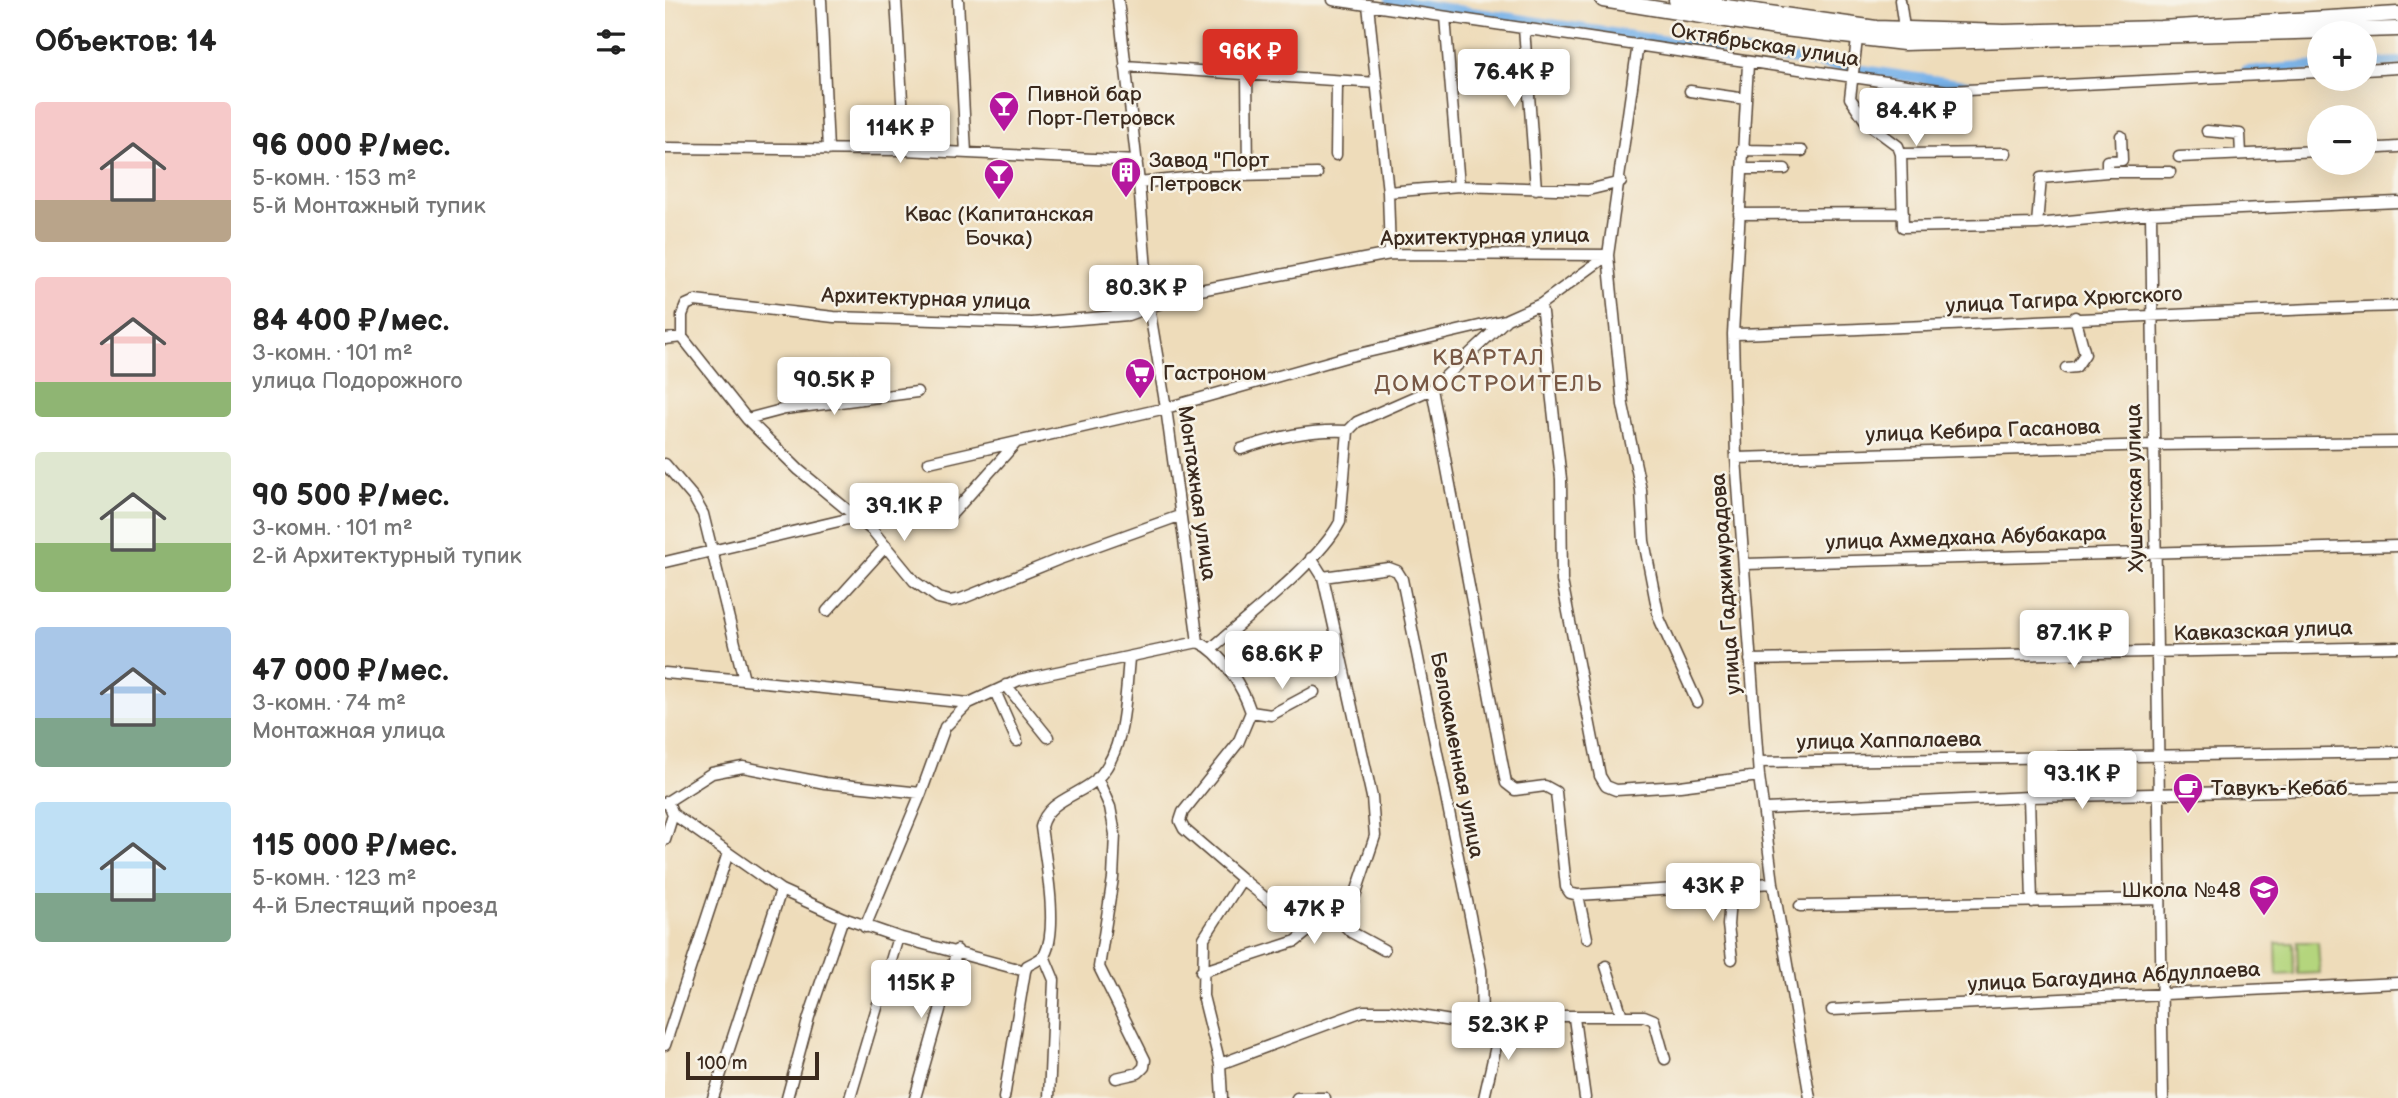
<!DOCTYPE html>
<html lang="ru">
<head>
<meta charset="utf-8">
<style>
	:root { --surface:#fff; --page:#f2f2f2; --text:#222; --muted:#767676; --accent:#d93025 }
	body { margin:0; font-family:"Balsamiq Sans",sans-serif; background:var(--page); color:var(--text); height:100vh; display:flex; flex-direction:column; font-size:26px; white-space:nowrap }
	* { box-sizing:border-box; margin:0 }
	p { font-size:23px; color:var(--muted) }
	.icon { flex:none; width:38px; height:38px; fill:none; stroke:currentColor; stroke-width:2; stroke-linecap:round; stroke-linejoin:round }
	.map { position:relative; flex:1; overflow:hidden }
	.drawer { display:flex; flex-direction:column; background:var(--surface); width:665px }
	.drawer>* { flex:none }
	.tools { position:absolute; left:1642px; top:21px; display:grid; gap:14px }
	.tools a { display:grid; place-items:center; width:70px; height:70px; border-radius:50%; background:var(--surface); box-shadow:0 7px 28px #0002; font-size:35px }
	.scale { position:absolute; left:21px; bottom:18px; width:133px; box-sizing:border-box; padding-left:7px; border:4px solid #3b2a1e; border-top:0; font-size:19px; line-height:24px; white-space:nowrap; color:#3b2a1e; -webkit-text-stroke:5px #f7f3e8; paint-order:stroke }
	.price { position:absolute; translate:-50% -60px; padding:0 16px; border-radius:7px; background:#fff; color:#222; font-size:23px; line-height:46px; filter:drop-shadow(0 2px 4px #0008) }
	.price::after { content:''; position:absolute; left:50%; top:42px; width:21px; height:16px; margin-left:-10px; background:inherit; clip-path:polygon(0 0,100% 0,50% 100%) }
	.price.current { background:var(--accent); color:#fff }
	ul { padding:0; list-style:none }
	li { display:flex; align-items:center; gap:21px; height:175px; padding:0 35px }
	li span { display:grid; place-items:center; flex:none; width:196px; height:140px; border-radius:7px; color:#555 }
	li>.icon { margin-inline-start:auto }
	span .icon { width:84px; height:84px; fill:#fffc; stroke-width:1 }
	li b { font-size:30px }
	h2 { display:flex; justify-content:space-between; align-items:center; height:84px; padding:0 35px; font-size:30px }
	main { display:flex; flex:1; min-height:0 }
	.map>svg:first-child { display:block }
</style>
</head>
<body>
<main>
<section class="drawer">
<h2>Объектов: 14<svg class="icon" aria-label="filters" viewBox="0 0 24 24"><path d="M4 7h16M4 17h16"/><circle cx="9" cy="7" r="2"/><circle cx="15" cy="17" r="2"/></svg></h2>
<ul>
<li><span style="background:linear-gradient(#f6c9c9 70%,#b9a48a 0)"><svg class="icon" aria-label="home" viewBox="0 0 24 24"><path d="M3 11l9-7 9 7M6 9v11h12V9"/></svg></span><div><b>96 000 ₽/мес.</b><p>5-комн. · 153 m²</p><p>5-й Монтажный тупик</p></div></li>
<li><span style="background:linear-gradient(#f6c9c9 75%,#8fb573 0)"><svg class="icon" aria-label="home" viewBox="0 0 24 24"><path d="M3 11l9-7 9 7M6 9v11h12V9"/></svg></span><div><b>84 400 ₽/мес.</b><p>3-комн. · 101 m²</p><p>улица Подорожного</p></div></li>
<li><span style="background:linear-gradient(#dfe7d0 65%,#8fb573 0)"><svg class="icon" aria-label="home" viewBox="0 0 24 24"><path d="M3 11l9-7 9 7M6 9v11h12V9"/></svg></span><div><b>90 500 ₽/мес.</b><p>3-комн. · 101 m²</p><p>2-й Архитектурный тупик</p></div></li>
<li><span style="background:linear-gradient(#a9c7e8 65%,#7fa58c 0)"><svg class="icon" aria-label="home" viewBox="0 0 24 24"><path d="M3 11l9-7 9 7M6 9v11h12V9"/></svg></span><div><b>47 000 ₽/мес.</b><p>3-комн. · 74 m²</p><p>Монтажная улица</p></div></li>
<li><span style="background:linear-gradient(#bfe0f5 65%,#7fa58c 0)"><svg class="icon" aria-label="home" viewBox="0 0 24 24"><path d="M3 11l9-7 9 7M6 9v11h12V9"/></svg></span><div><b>115 000 ₽/мес.</b><p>5-комн. · 123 m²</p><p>4-й Блестящий проезд</p></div></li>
</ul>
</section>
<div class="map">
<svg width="1733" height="1098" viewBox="0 0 1733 1098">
	<rect width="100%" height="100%" fill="#f7f3e8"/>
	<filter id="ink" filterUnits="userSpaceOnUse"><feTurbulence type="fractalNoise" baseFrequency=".0143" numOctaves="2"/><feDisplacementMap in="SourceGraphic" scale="14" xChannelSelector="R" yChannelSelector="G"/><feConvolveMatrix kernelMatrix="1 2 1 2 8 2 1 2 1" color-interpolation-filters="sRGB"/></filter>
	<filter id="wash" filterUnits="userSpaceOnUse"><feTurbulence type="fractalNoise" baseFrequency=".00686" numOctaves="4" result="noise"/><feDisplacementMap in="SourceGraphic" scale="28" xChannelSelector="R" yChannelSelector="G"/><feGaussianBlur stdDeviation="1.57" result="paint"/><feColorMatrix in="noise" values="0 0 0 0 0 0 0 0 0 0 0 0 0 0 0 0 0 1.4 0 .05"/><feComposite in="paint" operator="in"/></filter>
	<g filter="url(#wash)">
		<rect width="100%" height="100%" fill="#eedcba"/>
		<!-- pitch -->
		<path fill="#b4d57d" stroke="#78804e" stroke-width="2" d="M1632 942H1653L1655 973 1633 974Z
			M1611 943H1628L1629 974 1612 975Z"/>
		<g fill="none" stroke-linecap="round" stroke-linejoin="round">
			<!-- canal -->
			<path stroke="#78b2e9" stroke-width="10" d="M725 0 1307 86
				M1699 64 1733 62
				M1581 71 1654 66"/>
		</g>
	</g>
	<g filter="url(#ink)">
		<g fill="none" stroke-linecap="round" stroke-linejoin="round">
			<!-- minor casing -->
			<g stroke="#564535" stroke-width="13">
				<path id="minor" d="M156 0 163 150
					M231 0 240 150
					M293 0 301 153
					M453 0 474 183 484 307 501 408 533 642C557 652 578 688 586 712L573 743 518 812 515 821 519 829 577 879 539 938 538 996 555 1064 557 1098
					M668 0 1282 91 1654 72
					M1235 0 1240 35
					M703 5 723 192 725 254
					M780 17 794 186
					M859 28 871 189
					M1193 31 1185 98 1202 123 1233 146 1236 154 1238 227 1372 224 1486 213 1733 202
					M1083 64 1068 334 1071 458 1094 776 1108 883 1145 1098
					M460 66 712 83
					M1699 70 1733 68
					M582 73 583 175
					M1025 91 1081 99
					M1542 131 1575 134 1576 154
					M0 148 240 150 472 161
					M1699 149 1733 147
					M1077 150 1137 151
					M1236 154 1341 153
					M671 155 672 83
					M1514 157 1654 151
					M1077 169H1120
					M1442 172V161L1457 160 1456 136
					M474 183 529 177 652 174
					M723 192 794 186 923 190 956 182
					M1486 213 1498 1098
					M1074 214 1238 213
					M1372 224 1376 178 1442 172H1505
					M876 304 896 479 897 581 935 776 941 786 951 790 1015 786 1094 776
					M1068 334C1290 326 1511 313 1733 306
					M0 339 17 337
					M1401 368 1411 367 1420 354 1410 317
					M767 389 841 783 850 790 880 786 891 792 901 887 905 893 913 895 1108 883
					M82 419 120 409 252 392
					M576 449C612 437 645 429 683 431
					M1071 458 1489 445 1733 442
					M264 462 501 408 681 357 840 320
					M0 464 29 498 38 514 79 680 304 703
					M287 514 350 444
					M514 516 392 560 296 599 285 601 273 598 249 581 208 531 134 470 82 419 17 337V315L21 305 30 301 169 317 367 323 463 315 530 291 725 254 943 255 958 405 976 490 979 541 994 618 1032 702
					M646 558 658 577 707 797 710 836 680 926 686 932 719 950
					M0 562 191 517
					M1081 564 1733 546
					M658 577 724 568 732 571 737 579 816 970 817 1022
					M162 611 221 546
					M547 648C582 617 655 561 675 522L683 431 692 422 767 389 842 319 876 304 943 255 973 44
					M1085 660 1733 647
					M0 673 79 680
					M341 685 383 737
					M330 691 352 741
					M586 712 606 715 649 692
					M1093 762 1733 752
					M432 778 445 807 450 834 448 878 434 967 480 1060 479 1067 473 1073 451 1078
					M1364 797 1367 902
					M3 802 8 814 116 890 178 918 233 937 360 971 362 966C368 962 376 960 380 954 394 927 380 857 376 827 382 800 414 796 432 779 461 750 460 697 464 659
					M0 803 47 773 78 767 160 783 256 793 280 727 304 703 354 680 533 642
					M1100 809 1364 797 1733 788
					M0 840 8 814
					M1066 886 1063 925 1067 959
					M913 895 922 938
					M1135 906 1494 899
					M200 927 256 793
					M379 956 389 980 384 1098
					M941 966 957 1016
					M536 972 631 941 642 932 577 879
					M1167 1010 1733 983
					M909 1018 920 1098
					M0 1045 63 853
					M555 1064 698 1011H725L792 1022 868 1016H979L989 1020 1000 1059
					M48 1098 116 890
					M122 1098 144 1017 178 918
					M185 1098 233 937
					M250 1098 292 950
					M339 1098 360 971
					M632 1098H660
					M819 1098 837 1020"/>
			</g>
			<!-- major casing -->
			<g stroke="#564535" stroke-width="17">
				<path id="major" d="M938 0 1111 28 1239 43 1733 29
					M1011 0 1211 28 1339 32 1496 28 1733 14"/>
			</g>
			<!-- minor -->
			<use href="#minor" stroke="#fff" stroke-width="10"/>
			<!-- major -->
			<use href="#major" stroke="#fff" stroke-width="14"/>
		</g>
	</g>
	<!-- icons -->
	<defs>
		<g id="bar-pin" transform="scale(1.575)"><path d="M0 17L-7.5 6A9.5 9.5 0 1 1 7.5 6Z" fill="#b5179e" stroke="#f7f3e8"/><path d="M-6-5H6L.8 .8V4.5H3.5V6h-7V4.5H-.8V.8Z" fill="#fff"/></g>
		<g id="building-pin" transform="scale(1.575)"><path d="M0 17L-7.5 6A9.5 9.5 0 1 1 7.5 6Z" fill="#b5179e" stroke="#f7f3e8"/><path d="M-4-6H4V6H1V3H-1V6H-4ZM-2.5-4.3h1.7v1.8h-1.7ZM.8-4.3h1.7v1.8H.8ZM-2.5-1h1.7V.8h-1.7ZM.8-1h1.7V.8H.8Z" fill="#fff"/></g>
		<g id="supermarket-pin" transform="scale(1.575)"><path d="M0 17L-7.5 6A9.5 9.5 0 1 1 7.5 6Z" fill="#b5179e" stroke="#f7f3e8"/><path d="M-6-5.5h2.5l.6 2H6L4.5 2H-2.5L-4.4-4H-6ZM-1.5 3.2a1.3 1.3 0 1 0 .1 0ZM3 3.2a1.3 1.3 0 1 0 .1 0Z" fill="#fff"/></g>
		<g id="cafe-pin" transform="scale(1.575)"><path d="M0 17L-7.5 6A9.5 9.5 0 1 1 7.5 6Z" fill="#b5179e" stroke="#f7f3e8"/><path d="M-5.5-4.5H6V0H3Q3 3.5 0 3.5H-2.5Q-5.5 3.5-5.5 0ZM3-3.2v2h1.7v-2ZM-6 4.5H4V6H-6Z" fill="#fff"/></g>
		<g id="school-pin" transform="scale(1.575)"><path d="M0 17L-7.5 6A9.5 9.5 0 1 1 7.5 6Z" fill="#b5179e" stroke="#f7f3e8"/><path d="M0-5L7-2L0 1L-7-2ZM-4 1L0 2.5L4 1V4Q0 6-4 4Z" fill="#fff"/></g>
	</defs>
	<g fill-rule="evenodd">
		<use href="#bar-pin" x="339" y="106"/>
		<use href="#building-pin" x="461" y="172"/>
		<use href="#bar-pin" x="334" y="174"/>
		<use href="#supermarket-pin" x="475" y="373"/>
		<use href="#cafe-pin" x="1523" y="788"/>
		<use href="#school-pin" x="1599" y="890"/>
	</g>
	<g text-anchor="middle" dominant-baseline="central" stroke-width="5" stroke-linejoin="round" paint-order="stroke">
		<!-- street labels -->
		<g font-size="21" fill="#3b2a1e" stroke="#f7f3e8">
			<text transform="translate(1100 45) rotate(9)">Октябрьская улица</text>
			<text transform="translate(820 237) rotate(-1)">Архитектурная улица</text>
			<text transform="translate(261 299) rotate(2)">Архитектурная улица</text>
			<text transform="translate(1399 300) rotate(-3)">улица Тагира Хрюгского</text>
			<text transform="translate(1318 431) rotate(-2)">улица Кебира Гасанова</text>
			<text transform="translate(1470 488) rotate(-91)">Хушетская улица</text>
			<text transform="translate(532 493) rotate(82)">Монтажная улица</text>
			<text transform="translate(1301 538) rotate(-2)">улица Ахмедхана Абубакара</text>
			<text transform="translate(1061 584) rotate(-94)">улица Гаджимурадова</text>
			<text transform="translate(1598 631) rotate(-2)">Кавказская улица</text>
			<text transform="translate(1224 741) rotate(-1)">улица Хаппалаева</text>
			<text transform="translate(792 755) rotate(79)">Белокаменная улица</text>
			<text transform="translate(1449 977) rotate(-3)">улица Багаудина Абдуллаева</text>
		</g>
		<!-- poi labels -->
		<g font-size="21" fill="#3b2a1e" stroke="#f7f3e8" text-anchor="start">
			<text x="362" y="94">Пивной бар<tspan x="362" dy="24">Порт-Петровск</tspan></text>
			<text x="484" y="160">Завод "Порт<tspan x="484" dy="24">Петровск</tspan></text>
			<text x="334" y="214" text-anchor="middle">Квас (Капитанская<tspan x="334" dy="24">Бочка)</tspan></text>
			<text x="498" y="373">Гастроном</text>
			<text x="1546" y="788">Тавукъ-Кебаб</text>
			<text x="1576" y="890" text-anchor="end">Школа №48</text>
		</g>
		<!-- neighbourhood labels -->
		<g font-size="23" letter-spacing="2" fill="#785845" stroke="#f7f3e8">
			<text x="824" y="358">КВАРТАЛ<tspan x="824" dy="26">ДОМОСТРОИТЕЛЬ</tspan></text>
		</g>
	</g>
</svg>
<div class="tools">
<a>+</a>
<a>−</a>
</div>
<div class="scale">100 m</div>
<b class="price current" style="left:585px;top:89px">96K ₽</b>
<b class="price" style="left:849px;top:109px">76.4K ₽</b>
<b class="price" style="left:1251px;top:148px">84.4K ₽</b>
<b class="price" style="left:235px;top:165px">114K ₽</b>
<b class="price" style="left:481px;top:325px">80.3K ₽</b>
<b class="price" style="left:169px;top:417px">90.5K ₽</b>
<b class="price" style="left:239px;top:543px">39.1K ₽</b>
<b class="price" style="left:1409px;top:670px">87.1K ₽</b>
<b class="price" style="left:617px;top:691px">68.6K ₽</b>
<b class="price" style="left:1417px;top:811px">93.1K ₽</b>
<b class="price" style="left:1048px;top:923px">43K ₽</b>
<b class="price" style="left:649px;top:946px">47K ₽</b>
<b class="price" style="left:256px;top:1020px">115K ₽</b>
<b class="price" style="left:843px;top:1062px">52.3K ₽</b>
</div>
</main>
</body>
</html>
